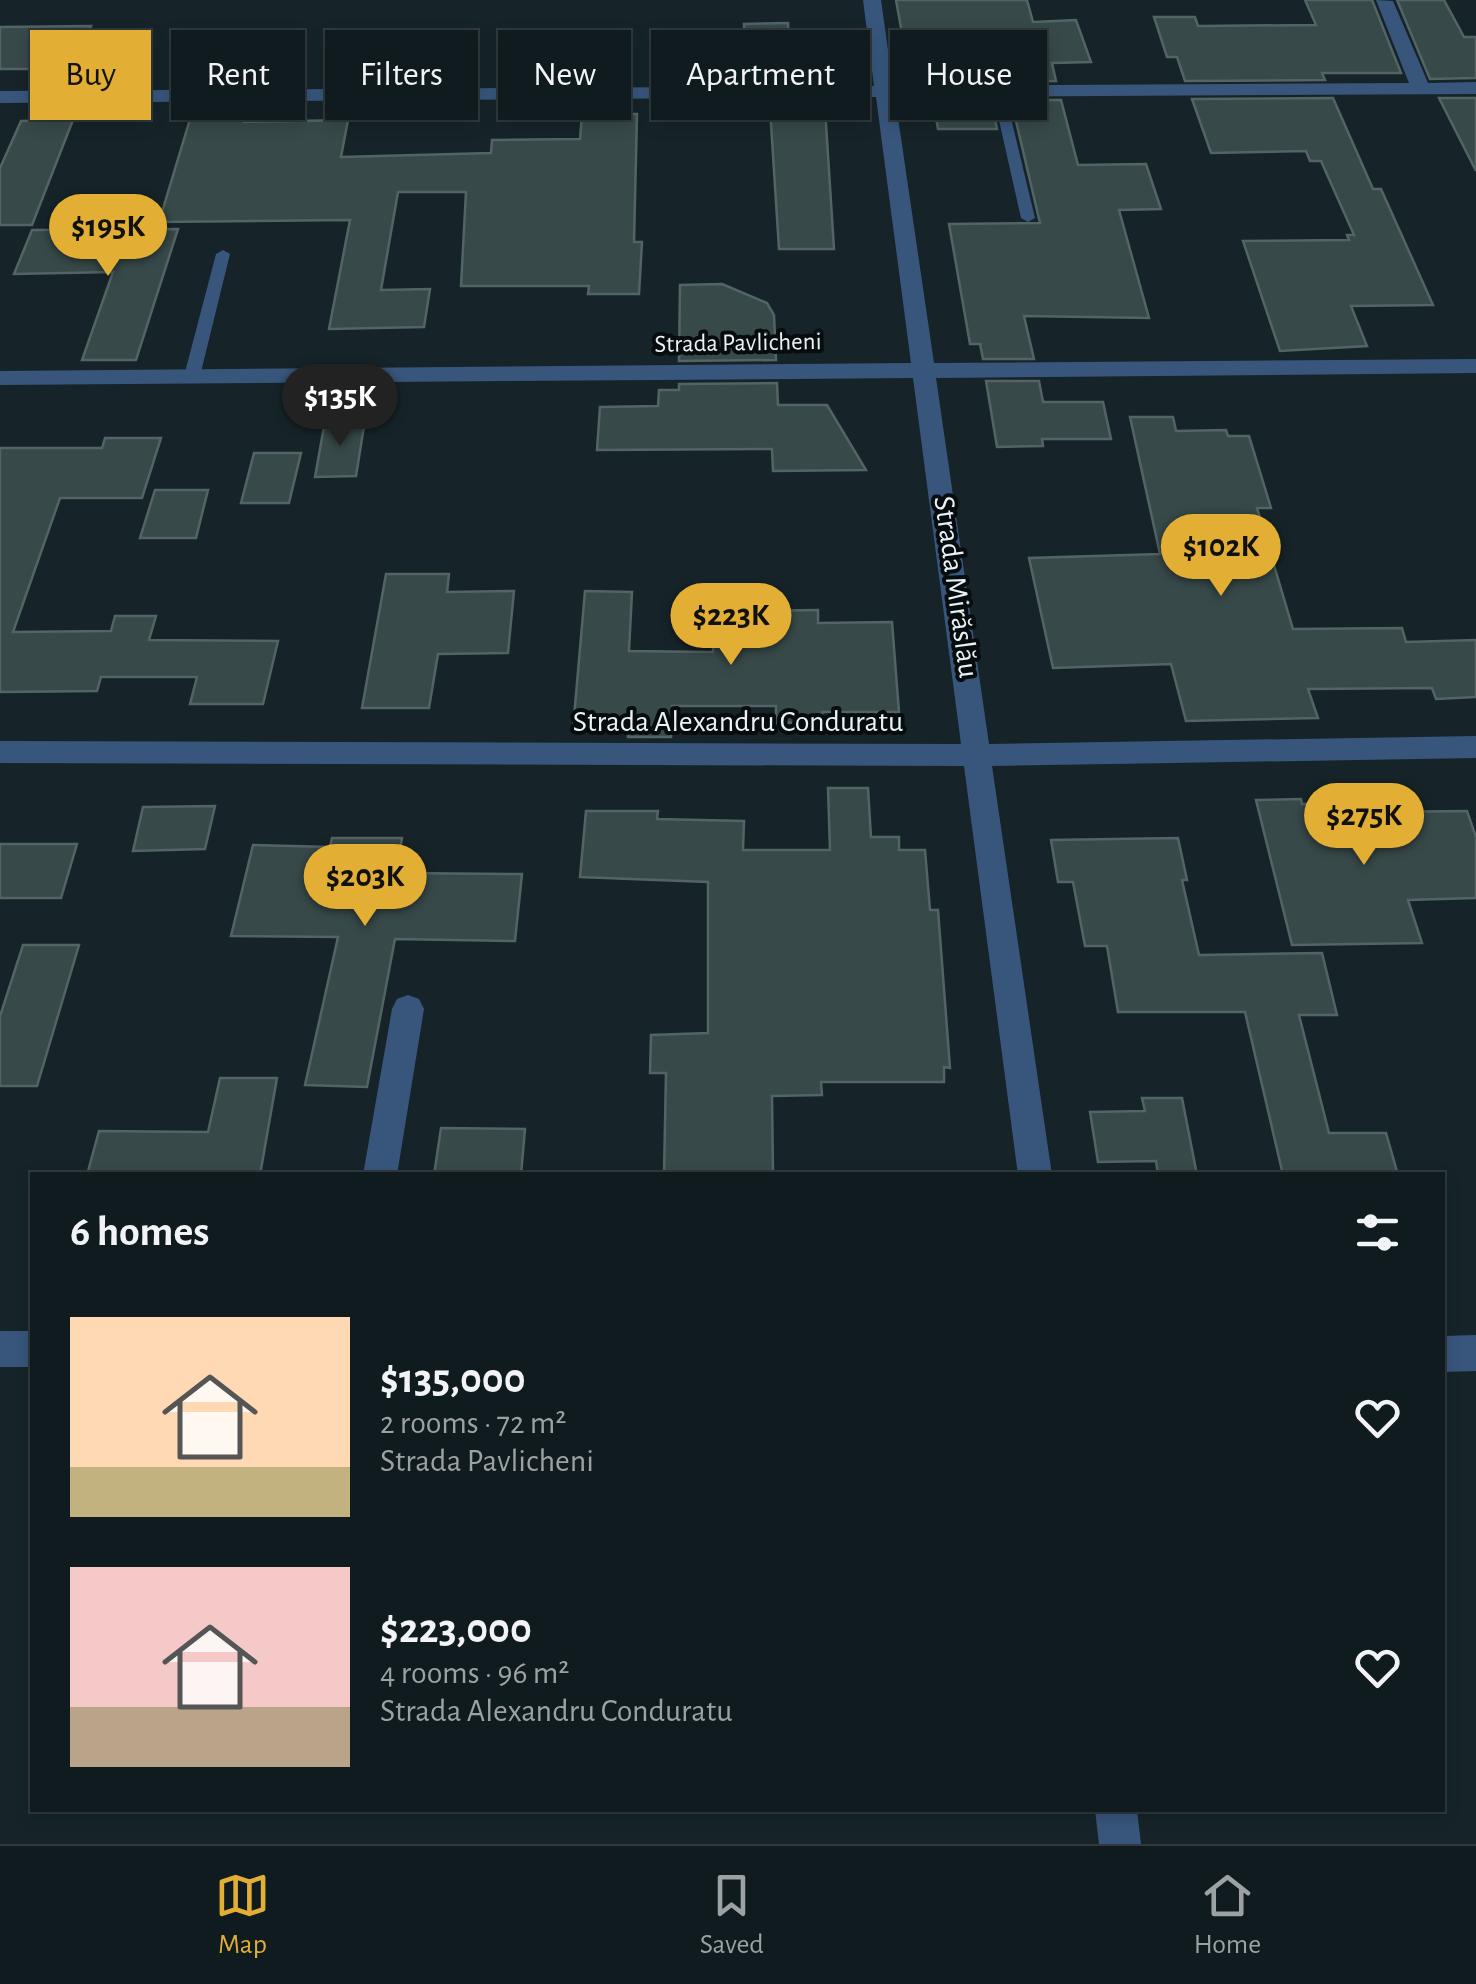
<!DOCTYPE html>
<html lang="en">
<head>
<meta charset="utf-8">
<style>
	:root { --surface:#101b1f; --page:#192428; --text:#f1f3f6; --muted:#9ca1a4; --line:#30393d; --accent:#e2af34 }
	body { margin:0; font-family:"Alegreya Sans",sans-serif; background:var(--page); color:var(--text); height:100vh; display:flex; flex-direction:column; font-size:38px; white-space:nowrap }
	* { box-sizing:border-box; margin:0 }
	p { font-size:32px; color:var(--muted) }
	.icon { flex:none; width:55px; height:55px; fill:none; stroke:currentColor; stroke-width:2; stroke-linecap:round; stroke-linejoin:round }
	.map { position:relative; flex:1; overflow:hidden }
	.side { position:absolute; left:30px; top:1172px; width:1415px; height:640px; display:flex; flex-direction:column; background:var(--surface); border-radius:0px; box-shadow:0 5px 15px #0003,0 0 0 2px var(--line) }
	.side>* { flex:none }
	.hud { position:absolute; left:30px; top:30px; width:1418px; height:90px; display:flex; gap:20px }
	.price { position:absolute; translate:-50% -85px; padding:0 22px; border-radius:35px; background:var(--accent); color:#111; font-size:32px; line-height:65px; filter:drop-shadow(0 2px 5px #0008) }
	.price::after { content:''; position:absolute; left:50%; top:60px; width:30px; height:22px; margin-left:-15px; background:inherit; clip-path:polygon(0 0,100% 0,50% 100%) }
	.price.active { background:#222; color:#fff }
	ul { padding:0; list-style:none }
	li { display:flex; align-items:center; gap:30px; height:250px; padding:0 40px }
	li span { display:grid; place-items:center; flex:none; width:280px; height:200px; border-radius:0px; color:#555 }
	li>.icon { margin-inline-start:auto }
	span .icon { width:120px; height:120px; fill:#fffc; stroke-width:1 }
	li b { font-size:42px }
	h2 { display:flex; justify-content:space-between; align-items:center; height:120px; padding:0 40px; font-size:42px }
	.chip { padding:0 35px; border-radius:0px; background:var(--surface); box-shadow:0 5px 15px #0003,0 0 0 2px var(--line); font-size:35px; line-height:90px }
	.chip.active { background:var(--accent); color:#111 }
	.tab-bar { display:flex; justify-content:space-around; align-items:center; height:140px; border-top:2px solid var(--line); background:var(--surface); font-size:28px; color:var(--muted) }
	.tab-bar a { display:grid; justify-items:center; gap:5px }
	.tab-bar .active { color:var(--accent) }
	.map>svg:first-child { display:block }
</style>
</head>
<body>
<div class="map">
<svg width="1476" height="1844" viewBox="0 0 1476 1844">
	<rect width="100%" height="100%" fill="#162429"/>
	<!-- building -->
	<path fill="#384949" stroke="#536465" stroke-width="2.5" d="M896 0H1027L1033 22 1076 20 1091 62 1052 63 1056 81 930 82 929 78H910Z
		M1305 0H1372L1401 73H1322L1325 80 1185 81 1177 57H1167L1154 17H1195L1198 26 1316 25Z
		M1397 0H1444L1464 37H1476V78L1430 79Z
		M788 23 790 63 745 64 744 24Z
		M91 26 73 69H0V27Z
		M1333 98 1373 189H1381L1433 305 1351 306 1367 346 1280 351 1243 241 1349 240 1347 235H1354L1321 161H1310L1306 151 1211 153 1192 99Z
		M1439 98H1476V171Z
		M991 100 997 129H938L933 101Z
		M1011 100H1061L1078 165 1146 164 1161 209 1119 210 1149 318 1024 316 1034 359H983L980 344H970L949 224 1040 223Z
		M770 108H825L834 249H779Z
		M582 114H637L634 242H642L639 294H588L589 286H461L466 192H398L381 290 430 289 424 327 329 329 350 220 159 222 191 116 245 115 244 122 348 120 341 157 491 153 492 140 580 139Z
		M73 120 32 225H0V168L21 121Z
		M178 229 136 360H82L113 272 14 274 32 230Z
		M722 284 767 303 774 315 776 360 679 361 680 285Z
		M986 381H1039L1043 402H1103L1111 439H1042L1043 446 997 447Z
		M777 383 778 405H827L866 470 773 471 772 449 597 450 600 407 658 406 659 390H679V384Z
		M1130 417H1173L1176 431 1226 430 1228 436H1249L1271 508H1257L1293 629 1402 628 1406 642 1476 640V697L1436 699 1432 688 1308 689 1318 718 1186 721 1171 664 1053 668 1029 558 1160 554Z
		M365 420 356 476 315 477 325 421Z
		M105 438H161L142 498H60L13 632 111 631 115 616H156L149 640 278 641 263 704H190L197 677H101L97 691 0 692V448H102Z
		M254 453H301L289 503H241Z
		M155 490H208L196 538H140Z
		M386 574H449L447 592 514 591 508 653 438 654 429 708H362Z
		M585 591 632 592 629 651 713 652 714 604 754 603V611L818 610V623L892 622 899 712H822L823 722 776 723V706H672L671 737H628V729H573Z
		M828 788H868L871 837H899V850H925L930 910H938L950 1068 944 1067V1082H821L822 1095 772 1096 773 1175H664L666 1073H650L651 1035 708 1033V882L580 877 586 811H658L657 819 744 821 743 850H830Z
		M1301 799 1302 804 1376 803 1379 812 1467 811 1476 837V898L1408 900 1422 943 1292 945 1256 800Z
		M215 806 205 849 133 851 143 807Z
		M332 838H402L396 873 522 874 515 941 395 939 367 1087 305 1085 338 937 231 936 253 845 330 847Z
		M1178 838 1187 880H1182L1199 955 1322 953 1337 1015H1299L1329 1133H1386L1398 1175H1283L1245 1012H1118L1107 946H1085L1073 882H1058L1051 840Z
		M0 844H77L61 898H0Z
		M23 945H79L37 1086H0V1016Z
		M220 1078H277L260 1175H87L99 1131 208 1132Z
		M1142 1098H1182L1197 1175H1158L1156 1161 1098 1162 1090 1112 1145 1111Z
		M441 1128 525 1129 521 1175H434Z"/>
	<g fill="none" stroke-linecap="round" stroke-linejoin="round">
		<!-- lane -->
		<path fill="#38567c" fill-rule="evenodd" d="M998 85 1004 89 1035 218 1028 222 1021 218 992 89Z
			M223 250 230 254 200 376 192 381 184 376 216 254Z"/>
		<!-- street -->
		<path fill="#38567c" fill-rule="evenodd" d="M863 0H881L893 86 1409 83 1376 0 1393 1 1428 83 1476 82V94L895 97 934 363 1476 359V373L936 378 989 744 1476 736V758L992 766 1052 1175H1018L964 766 0 763V741L961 744 913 378 0 385V371L911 363 876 97 0 103V91L874 86Z
			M408 995 419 999 424 1009 397 1175H363L392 1009 397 999Z
			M0 1331H32V1367H0Z
			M1476 1335V1371L1442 1372V1336Z
			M1095 1810H1137L1141 1844H1099Z"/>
	</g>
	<g text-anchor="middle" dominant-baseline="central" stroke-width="8" stroke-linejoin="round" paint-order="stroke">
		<!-- far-street labels -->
		<g font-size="25" fill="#e9f2f6" stroke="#070c0e">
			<text transform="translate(738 343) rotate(-1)">Strada Pavlicheni</text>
		</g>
		<!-- street labels -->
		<g font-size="30" fill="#e9f2f6" stroke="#070c0e">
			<text transform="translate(956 587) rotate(82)">Strada Mirăslău</text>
			<text x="738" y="722">Strada Alexandru Conduratu</text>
		</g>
	</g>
</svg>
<b class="price" style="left:108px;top:279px">$195K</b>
<b class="price active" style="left:340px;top:449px">$135K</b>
<b class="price" style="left:1221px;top:599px">$102K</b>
<b class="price" style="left:731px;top:668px">$223K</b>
<b class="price" style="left:1364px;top:868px">$275K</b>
<b class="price" style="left:365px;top:929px">$203K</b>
<div class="hud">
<a class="chip active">Buy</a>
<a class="chip">Rent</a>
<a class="chip">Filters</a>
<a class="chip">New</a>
<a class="chip">Apartment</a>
<a class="chip">House</a>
</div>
<section class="side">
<h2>6 homes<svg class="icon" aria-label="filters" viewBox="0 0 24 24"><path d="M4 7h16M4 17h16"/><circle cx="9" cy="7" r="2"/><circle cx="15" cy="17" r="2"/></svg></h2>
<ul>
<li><span style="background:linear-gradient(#ffd9b3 75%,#c2b280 0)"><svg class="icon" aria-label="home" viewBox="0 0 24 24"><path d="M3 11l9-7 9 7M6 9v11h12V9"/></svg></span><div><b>$135,000</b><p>2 rooms · 72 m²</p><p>Strada Pavlicheni</p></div><svg class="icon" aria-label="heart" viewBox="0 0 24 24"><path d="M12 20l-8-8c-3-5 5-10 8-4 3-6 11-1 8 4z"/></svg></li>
<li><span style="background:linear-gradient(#f6c9c9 70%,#b9a48a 0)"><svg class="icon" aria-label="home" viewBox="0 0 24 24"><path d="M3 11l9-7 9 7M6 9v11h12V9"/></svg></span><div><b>$223,000</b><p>4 rooms · 96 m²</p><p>Strada Alexandru Conduratu</p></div><svg class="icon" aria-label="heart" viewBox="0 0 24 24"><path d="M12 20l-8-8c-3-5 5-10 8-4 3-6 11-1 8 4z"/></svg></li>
</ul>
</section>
</div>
<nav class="tab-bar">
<a class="active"><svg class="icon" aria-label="map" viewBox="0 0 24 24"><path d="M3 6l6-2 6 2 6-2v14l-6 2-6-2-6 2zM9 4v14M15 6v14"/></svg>Map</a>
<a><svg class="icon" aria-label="saved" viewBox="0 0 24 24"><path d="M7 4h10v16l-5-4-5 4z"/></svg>Saved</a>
<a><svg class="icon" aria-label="home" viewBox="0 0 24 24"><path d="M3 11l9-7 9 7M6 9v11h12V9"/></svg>Home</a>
</nav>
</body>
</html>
